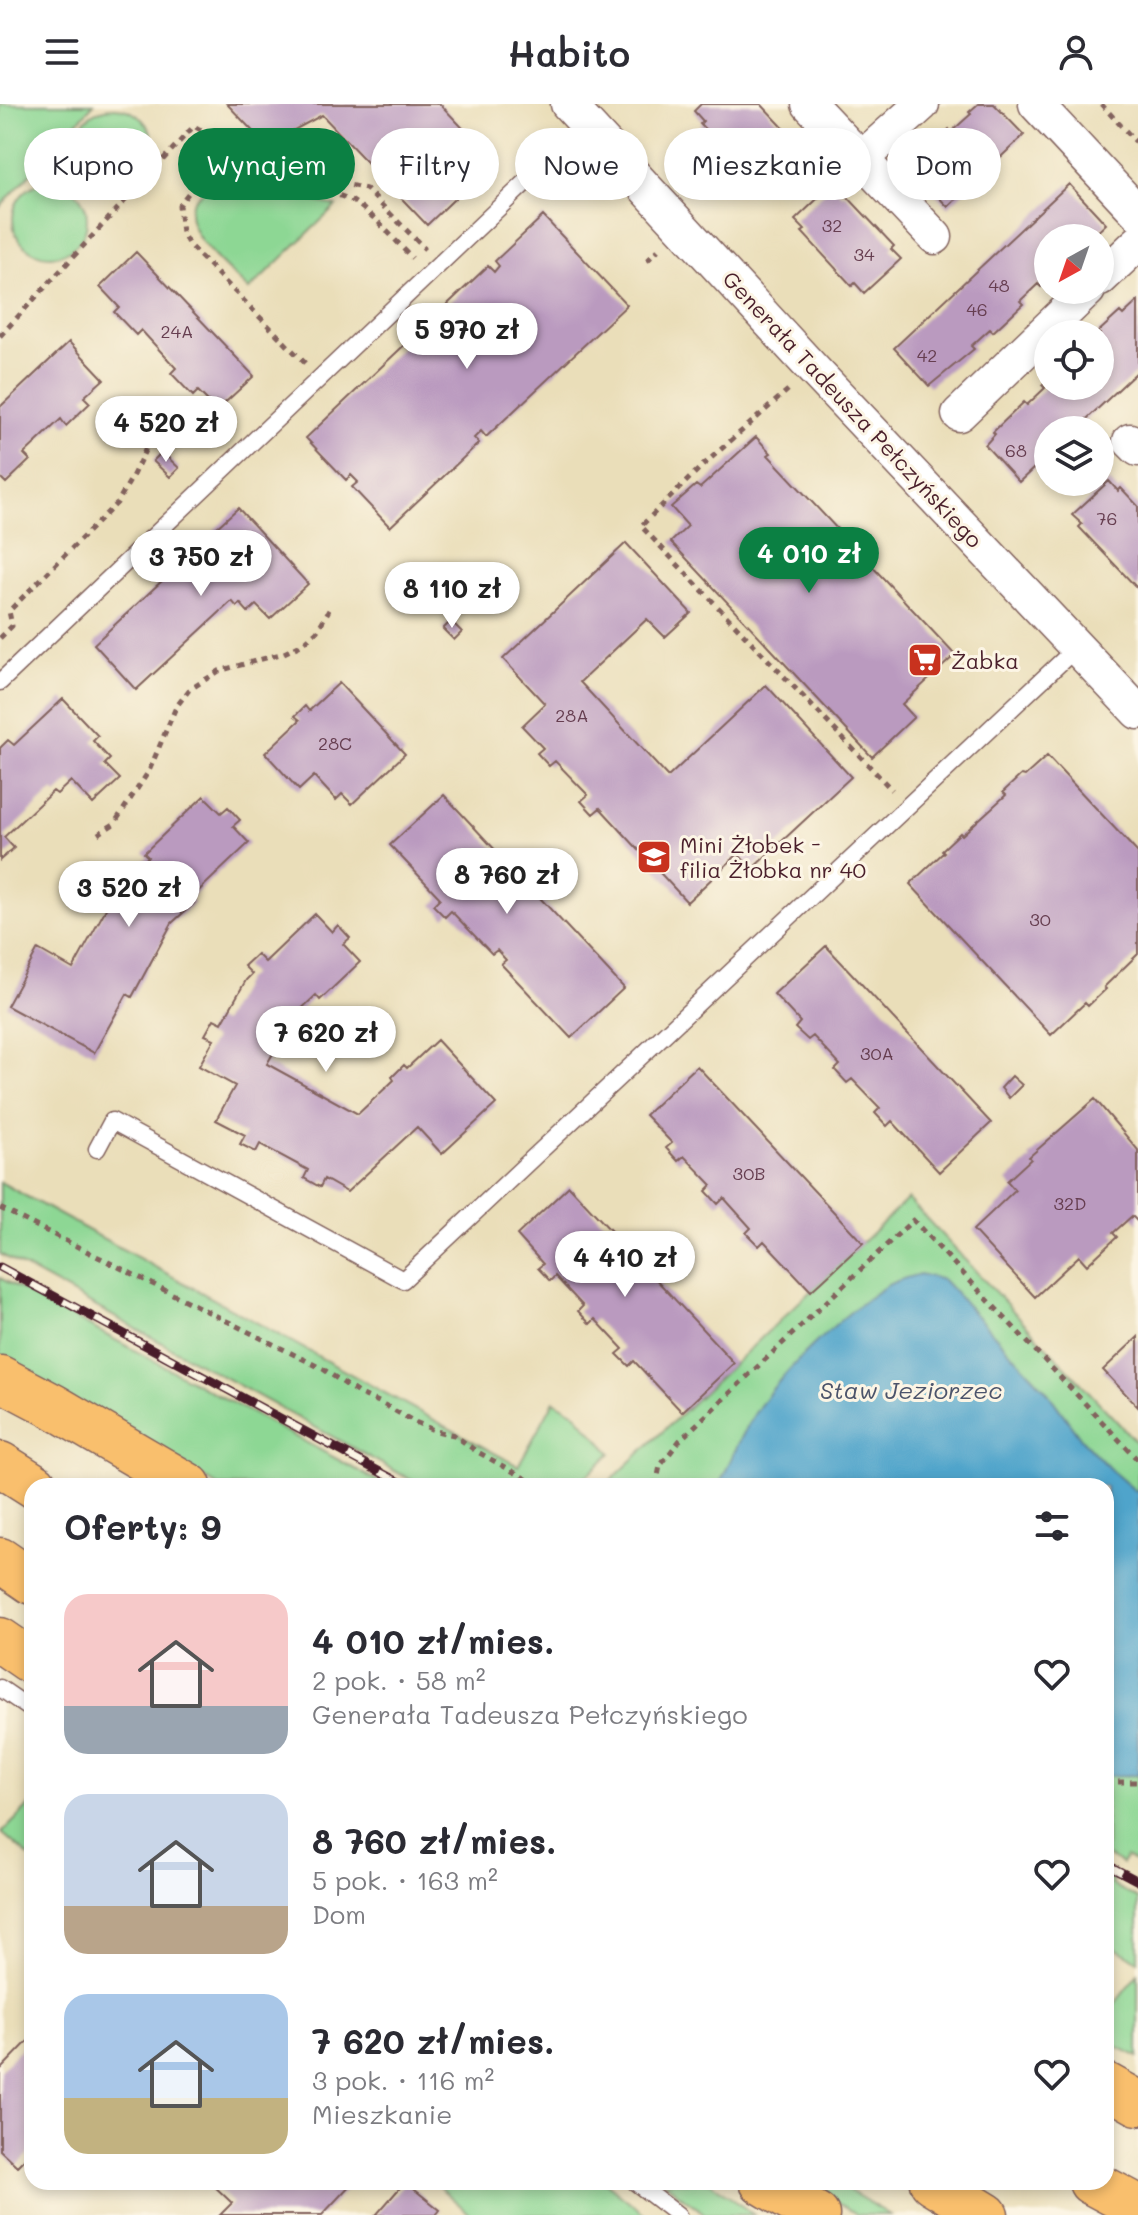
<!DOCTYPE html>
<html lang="pl">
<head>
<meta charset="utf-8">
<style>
	:root { --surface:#fff; --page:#f2f2f3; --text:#2b2b33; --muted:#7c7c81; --accent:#0b8043 }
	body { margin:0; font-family:Mali,sans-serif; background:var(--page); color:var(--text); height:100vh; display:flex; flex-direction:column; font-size:30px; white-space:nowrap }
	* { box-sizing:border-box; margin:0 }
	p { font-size:26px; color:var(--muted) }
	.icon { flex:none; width:44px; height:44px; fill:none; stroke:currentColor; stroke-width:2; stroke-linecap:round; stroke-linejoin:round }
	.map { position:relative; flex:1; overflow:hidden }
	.side { position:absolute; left:24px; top:1374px; width:1090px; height:712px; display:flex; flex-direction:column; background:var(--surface); border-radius:24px; box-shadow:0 4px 12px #0003 }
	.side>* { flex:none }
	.top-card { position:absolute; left:24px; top:24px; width:1090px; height:72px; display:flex; gap:16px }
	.needle { width:52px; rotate:220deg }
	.controls { position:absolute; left:1034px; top:120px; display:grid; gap:16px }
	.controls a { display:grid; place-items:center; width:80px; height:80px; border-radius:50%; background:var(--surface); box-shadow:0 4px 12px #0003; font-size:40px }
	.price { position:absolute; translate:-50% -68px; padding:0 18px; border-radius:28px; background:#fff; color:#222; font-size:26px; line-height:52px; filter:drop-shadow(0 2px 4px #0008) }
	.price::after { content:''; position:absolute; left:50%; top:48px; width:24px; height:18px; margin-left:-12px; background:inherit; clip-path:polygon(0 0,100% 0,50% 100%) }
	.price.selected { background:var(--accent); color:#fff }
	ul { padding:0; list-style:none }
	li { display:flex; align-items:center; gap:24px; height:200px; padding:0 40px }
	li span { display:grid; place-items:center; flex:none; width:224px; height:160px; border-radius:24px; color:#555 }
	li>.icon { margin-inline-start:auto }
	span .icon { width:96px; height:96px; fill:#fffc; stroke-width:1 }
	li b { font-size:34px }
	h2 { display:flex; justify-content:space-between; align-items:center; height:96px; padding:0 40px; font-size:34px }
	.tag { padding:0 28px; border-radius:36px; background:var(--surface); box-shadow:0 4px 12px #0003; font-size:28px; line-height:72px }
	.tag.selected { background:var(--accent); color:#fff }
	header { display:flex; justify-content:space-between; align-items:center; height:104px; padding:0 40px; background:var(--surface); font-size:36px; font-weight:600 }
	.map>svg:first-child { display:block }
</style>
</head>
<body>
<header><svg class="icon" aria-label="menu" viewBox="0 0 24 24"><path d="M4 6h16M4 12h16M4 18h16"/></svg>Habito<svg class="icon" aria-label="person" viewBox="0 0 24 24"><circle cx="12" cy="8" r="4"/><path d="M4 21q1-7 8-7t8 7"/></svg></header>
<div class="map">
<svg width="1138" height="2111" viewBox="0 0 1138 2111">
	<rect width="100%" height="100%" fill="#fcf5e5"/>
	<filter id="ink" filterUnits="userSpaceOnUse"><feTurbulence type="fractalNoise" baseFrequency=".0125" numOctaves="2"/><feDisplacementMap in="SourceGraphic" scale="16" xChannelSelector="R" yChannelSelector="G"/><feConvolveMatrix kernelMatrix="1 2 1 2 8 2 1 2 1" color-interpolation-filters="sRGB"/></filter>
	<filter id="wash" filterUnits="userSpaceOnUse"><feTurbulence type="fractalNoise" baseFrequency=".006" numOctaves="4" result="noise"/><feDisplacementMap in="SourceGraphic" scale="32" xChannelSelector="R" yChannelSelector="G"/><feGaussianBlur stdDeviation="1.8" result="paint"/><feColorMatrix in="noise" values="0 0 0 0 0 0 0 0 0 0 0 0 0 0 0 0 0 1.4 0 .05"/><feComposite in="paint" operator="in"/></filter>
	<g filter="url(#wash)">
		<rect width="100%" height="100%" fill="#eadeb9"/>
		<!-- green -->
		<path fill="#8dd794" stroke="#6c7b60" stroke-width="2" d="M0 0H94L0 103Z
			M74 44a40 40 0 1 1 80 0a40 40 0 1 1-80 0Z
			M13 115a37 37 0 1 1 74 0a37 37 0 1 1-74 0Z
			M228 80 254 83 336 102 249 186C231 168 173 123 195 95 204 84 215 81 228 80Z
			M0 1078 518 1362 554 1297 575 1309 611 1349 576 1382H422L0 1150Z
			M908 1095 1138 1340V1760L1126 1753 1122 1760 1106 1751V1382H605Z
			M0 1174 387 1382H218L147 1338 0 1255Z
			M32 1699V1755L2 1729Z
			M1106 1772 1113 1776 1111 1780 1138 1795V1857L1106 1839Z
			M1138 1870V1953L1110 1939 1106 1946V1911Z
			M434 2078H605L646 2111H471Z
			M664 2078H710L754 2111H706Z
			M804 2078H835L890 2111H858Z"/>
		<!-- water -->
		<path fill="#4fa4cb" stroke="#4c627b" stroke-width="2" d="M920 1170 943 1176 1045 1285 1082 1336 1112 1367 1138 1389V1671L1106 1672V1382H719C728 1362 737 1341 748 1321 773 1274 841 1211 886 1182 896 1176 909 1173 920 1170Z"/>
		<g id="blocks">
			<!-- building -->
			<path fill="#ba9abf" d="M227 0H440L494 57 427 121 322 11 266 41Z
				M701 0H761L793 34 790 37 799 47 763 81 754 71 751 73 700 20 703 17 694 7Z
				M978 0H994L1024 31 948 103 912 65 922 56 919 53 949 25 951 28 971 10 969 8Z
				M1069 80 1106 120 1091 134H1048V176L1041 183 1038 180 1020 197 1023 200 993 228 990 225 971 242 974 245 929 282 894 244Z
				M832 81 842 91 844 89 894 142 891 145 901 155 864 189 855 179 852 182 802 128 805 126 795 116Z
				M543 112 627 201 486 333 481 327 474 334 479 339 390 423 352 383 358 378 351 371 346 376 306 334 488 162 494 168 499 162 495 157Z
				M136 148 254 272 217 306 198 287 193 292 171 269 176 264 141 226 136 231 114 208 119 203 100 183Z
				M1138 197V267L1075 326H1048V351L1019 378 985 341 995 330 993 328 1024 298 1027 301 1045 284 1042 281 1048 275V282H1100V230H1096L1120 208 1123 211Z
				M69 238 104 275 84 293 90 299 66 322 61 315 24 350 30 356 6 379 0 373V303Z
				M756 333 771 349 768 351 955 551 902 600 914 613 872 653 671 438 688 422 671 403 696 381 700 384Z
				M162 348 179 364 170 373 153 357Z
				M1109 377 1118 387 1121 384 1138 402V485L1079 423 1082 420 1072 411Z
				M238 404 308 480 270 515 256 501 248 508 240 499 237 503 232 497 136 586 94 540 206 436 209 439 219 430 214 426Z
				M626 439 691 509 665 533 647 515 580 578 668 673 766 581 851 673 752 765 738 750 687 798 600 704 593 710 581 697 588 691 555 657 549 662 537 649 543 644 522 622 545 600 503 555Z
				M451 517 462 528 454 536 443 525Z
				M339 579 405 650 352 700 342 690 336 696 314 672 299 686 265 649 300 616 295 612 305 602 309 607Z
				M63 595 98 632 93 637 110 655 105 660 120 675 93 700 71 677 57 690 53 687 4 733 14 744 0 756V644L8 636 14 641Z
				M1047 652 1138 749V850L1104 883 1106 885 1088 902 1085 899 1051 931 910 780 944 748 942 746 960 729 962 731 1006 691 1003 688 1021 671 1025 672Z
				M444 691 624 884 571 934 501 860 506 856 497 846 492 850 451 807 445 813 433 801 440 794 390 741Z
				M204 692 221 709 228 703 240 716 233 722 249 739 190 795 194 799 172 819 132 893 127 890 94 949 7 902 38 845 73 865 120 779 148 753 144 749Z
				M315 810 332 828 338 821 350 834 343 840 360 858 320 896 316 891 294 912 267 960 358 1010 394 976 392 973 404 961 407 964 437 936 496 1000 442 1050 417 1023 347 1088 324 1075 320 1083 304 1074 308 1066 260 1040 256 1048 240 1040 245 1031 216 1016 235 982 199 962 214 935 205 931 214 915 222 919 246 876 252 870 244 862 257 850 265 858Z
				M826 842 991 1019 939 1068 892 1017 887 1022 875 1009 880 1004 852 975 847 979 835 966 840 961 813 932 808 936 795 924 800 918 774 890Z
				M697 962 863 1139 811 1187 764 1137 759 1142 746 1129 751 1124 724 1094 718 1100 706 1087 712 1081 684 1052 678 1057 666 1044 672 1039 645 1011Z
				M1012 972 1022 981 1009 994 1001 984Z
				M1095 995 1138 1046V1118L1132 1112 1113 1129 1117 1133 1087 1161 1079 1152 1035 1193 973 1126 1015 1086 1007 1077 1031 1055 1029 1053Z
				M569 1082 734 1259 682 1308 634 1257 629 1262 617 1250 623 1245 595 1215 590 1220 578 1207 583 1202 555 1172 550 1177 538 1164 543 1160 517 1131Z
				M1138 1233V1303L1103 1266Z
				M32 1933V2047L17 2062 0 2046V1966Z
				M210 2078H353L322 2111H220L232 2099Z
				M405 2078 440 2106 436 2111H376Z"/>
		</g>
	</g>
	<g filter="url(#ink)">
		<use href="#blocks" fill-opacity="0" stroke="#82625d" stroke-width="2"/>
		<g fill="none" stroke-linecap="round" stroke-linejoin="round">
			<!-- service casing -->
			<g stroke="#82625d" stroke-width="19">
				<path id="service" d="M0 578 587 20
					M97 1045 112 1017 403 1176 1077 543
					M0 1584 32 1606
					M635 2078 678 2111"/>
			</g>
			<!-- minor casing -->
			<g stroke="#82625d" stroke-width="37">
				<path id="minor" d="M568 0 812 264 1138 608
					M809 0 935 133
					M1036 0 1138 109
					M861 55 922 0
					M1100 175 1138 139
					M959 310 1088 186
					M1130 337 1138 345"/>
			</g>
			<!-- motorway casing -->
			<g stroke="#82625d" stroke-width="47">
				<path id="motorway" d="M0 1274 53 1302 189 1382
					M0 1360 35 1382
					M0 1456 32 1478
					M0 1536 32 1558
					M1106 1981 1138 1999
					M762 2078 817 2111
					M932 2078 986 2111
					M1091 2078 1138 2103"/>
			</g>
			<!-- path -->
			<path stroke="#82625d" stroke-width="5" stroke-dasharray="6 6" stroke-linecap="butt" d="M1101 0 1138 40
				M647 157 658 146
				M0 232 194 22 256 59 366 85 425 145
				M305 259 189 141 182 129 179 102C189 87 202 70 221 67 241 64 337 87 354 98 376 113 394 135 412 154
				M788 286 701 363 641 422 892 686
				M0 534 12 522 9 507 117 399 131 375 157 322
				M98 730 114 720 149 667 176 603 189 586 219 567 284 549 303 540 317 527 329 506
				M0 1104 323 1265 358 1289 381 1299 415 1318 436 1327 454 1331 476 1347 539 1382
				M656 1382 660 1362 680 1336 913 1116 1138 1356
				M1106 1678H1138"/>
			<!-- service -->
			<use href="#service" stroke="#fff" stroke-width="16"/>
			<!-- minor -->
			<use href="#minor" stroke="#fff" stroke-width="34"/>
			<!-- motorway -->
			<use href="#motorway" stroke="#f9bf6d" stroke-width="44"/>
			<!-- rail casing -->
			<g stroke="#4a1f2b" stroke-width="9">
				<path id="rail" d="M0 1163 406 1382
					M1106 1760 1138 1777"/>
			</g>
			<!-- rail -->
			<use href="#rail" stroke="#fcf5e5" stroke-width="6" stroke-dasharray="18" stroke-linecap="butt"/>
		</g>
	</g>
	<!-- icons -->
	<defs>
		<g id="supermarket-square" transform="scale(1.8)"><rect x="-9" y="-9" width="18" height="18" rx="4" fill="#c8321e" stroke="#fcf5e5"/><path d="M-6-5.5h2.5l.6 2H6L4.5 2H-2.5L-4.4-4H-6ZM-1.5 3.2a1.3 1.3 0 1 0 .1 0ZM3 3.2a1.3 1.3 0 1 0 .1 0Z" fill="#fff"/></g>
		<g id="school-square" transform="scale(1.8)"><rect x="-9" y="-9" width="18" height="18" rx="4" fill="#c8321e" stroke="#fcf5e5"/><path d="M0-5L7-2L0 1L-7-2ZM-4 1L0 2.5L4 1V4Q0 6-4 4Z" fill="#fff"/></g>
	</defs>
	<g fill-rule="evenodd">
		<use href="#supermarket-square" x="925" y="556"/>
		<use href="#school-square" x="654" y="753"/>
	</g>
	<g text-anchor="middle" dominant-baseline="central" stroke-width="6" stroke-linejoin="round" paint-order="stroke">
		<!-- number labels -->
		<g font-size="18" fill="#663e50">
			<text x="832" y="121">32</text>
			<text x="864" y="150">34</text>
			<text x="999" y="181">48</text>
			<text x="977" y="205">46</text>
			<text x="177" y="227">24A</text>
			<text x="927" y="251">42</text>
			<text x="1016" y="346">68</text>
			<text x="1107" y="414">76</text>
			<text x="572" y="611">28A</text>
			<text x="335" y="639">28C</text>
			<text x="1040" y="815">30</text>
			<text x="877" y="949">30A</text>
			<text x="749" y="1069">30B</text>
			<text x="1070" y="1099">32D</text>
		</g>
		<!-- street labels -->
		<g font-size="22" fill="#4a1f2b" stroke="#fcf5e5">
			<text transform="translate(853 305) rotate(47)">Generała Tadeusza Pełczyńskiego</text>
		</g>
		<!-- poi labels -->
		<g font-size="22" fill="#4a1f2b" stroke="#fcf5e5" text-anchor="start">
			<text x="951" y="556">Żabka</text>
			<text x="680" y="740">Mini Żłobek -<tspan x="680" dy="25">filia Żłobka nr 40</tspan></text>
		</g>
		<!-- water labels -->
		<g font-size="24" font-style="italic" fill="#4c546b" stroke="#fcf5e5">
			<text x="911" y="1285">Staw Jeziorzec</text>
		</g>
	</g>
</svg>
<div class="controls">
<a><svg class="needle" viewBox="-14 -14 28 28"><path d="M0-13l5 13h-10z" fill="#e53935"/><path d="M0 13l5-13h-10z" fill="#7c7c81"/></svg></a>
<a><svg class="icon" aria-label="locate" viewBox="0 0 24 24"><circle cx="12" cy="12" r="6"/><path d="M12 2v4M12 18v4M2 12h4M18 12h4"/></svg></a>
<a><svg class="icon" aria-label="layers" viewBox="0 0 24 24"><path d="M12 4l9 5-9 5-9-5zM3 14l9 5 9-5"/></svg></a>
</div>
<b class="price" style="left:467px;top:267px">5 970 zł</b>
<b class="price" style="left:166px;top:360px">4 520 zł</b>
<b class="price selected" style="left:809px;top:491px">4 010 zł</b>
<b class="price" style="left:201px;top:494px">3 750 zł</b>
<b class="price" style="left:452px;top:526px">8 110 zł</b>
<b class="price" style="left:507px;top:812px">8 760 zł</b>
<b class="price" style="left:129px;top:825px">3 520 zł</b>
<b class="price" style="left:326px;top:970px">7 620 zł</b>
<b class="price" style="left:625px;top:1195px">4 410 zł</b>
<div class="top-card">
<a class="tag">Kupno</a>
<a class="tag selected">Wynajem</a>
<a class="tag">Filtry</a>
<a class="tag">Nowe</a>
<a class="tag">Mieszkanie</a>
<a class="tag">Dom</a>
</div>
<section class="side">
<h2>Oferty: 9<svg class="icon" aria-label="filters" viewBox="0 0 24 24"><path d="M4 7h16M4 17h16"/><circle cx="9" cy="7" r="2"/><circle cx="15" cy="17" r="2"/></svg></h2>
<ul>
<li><span style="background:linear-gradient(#f6c9c9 70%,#9aa5b1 0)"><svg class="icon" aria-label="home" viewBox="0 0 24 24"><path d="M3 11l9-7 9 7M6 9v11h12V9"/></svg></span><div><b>4 010 zł/mies.</b><p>2 pok. · 58 m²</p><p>Generała Tadeusza Pełczyńskiego</p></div><svg class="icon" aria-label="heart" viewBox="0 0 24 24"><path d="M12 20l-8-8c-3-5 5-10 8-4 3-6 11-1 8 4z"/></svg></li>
<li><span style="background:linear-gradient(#c9d6e8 70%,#b9a48a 0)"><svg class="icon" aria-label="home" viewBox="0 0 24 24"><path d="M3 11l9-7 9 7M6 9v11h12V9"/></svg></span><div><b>8 760 zł/mies.</b><p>5 pok. · 163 m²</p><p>Dom</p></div><svg class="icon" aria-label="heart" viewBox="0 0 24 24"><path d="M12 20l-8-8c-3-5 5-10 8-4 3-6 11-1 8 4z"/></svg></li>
<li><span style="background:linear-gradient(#a9c7e8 65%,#c2b280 0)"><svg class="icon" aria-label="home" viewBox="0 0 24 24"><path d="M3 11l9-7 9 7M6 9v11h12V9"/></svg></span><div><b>7 620 zł/mies.</b><p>3 pok. · 116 m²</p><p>Mieszkanie</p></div><svg class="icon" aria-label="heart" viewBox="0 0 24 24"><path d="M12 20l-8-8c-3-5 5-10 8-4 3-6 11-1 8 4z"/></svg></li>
</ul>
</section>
</div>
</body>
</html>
